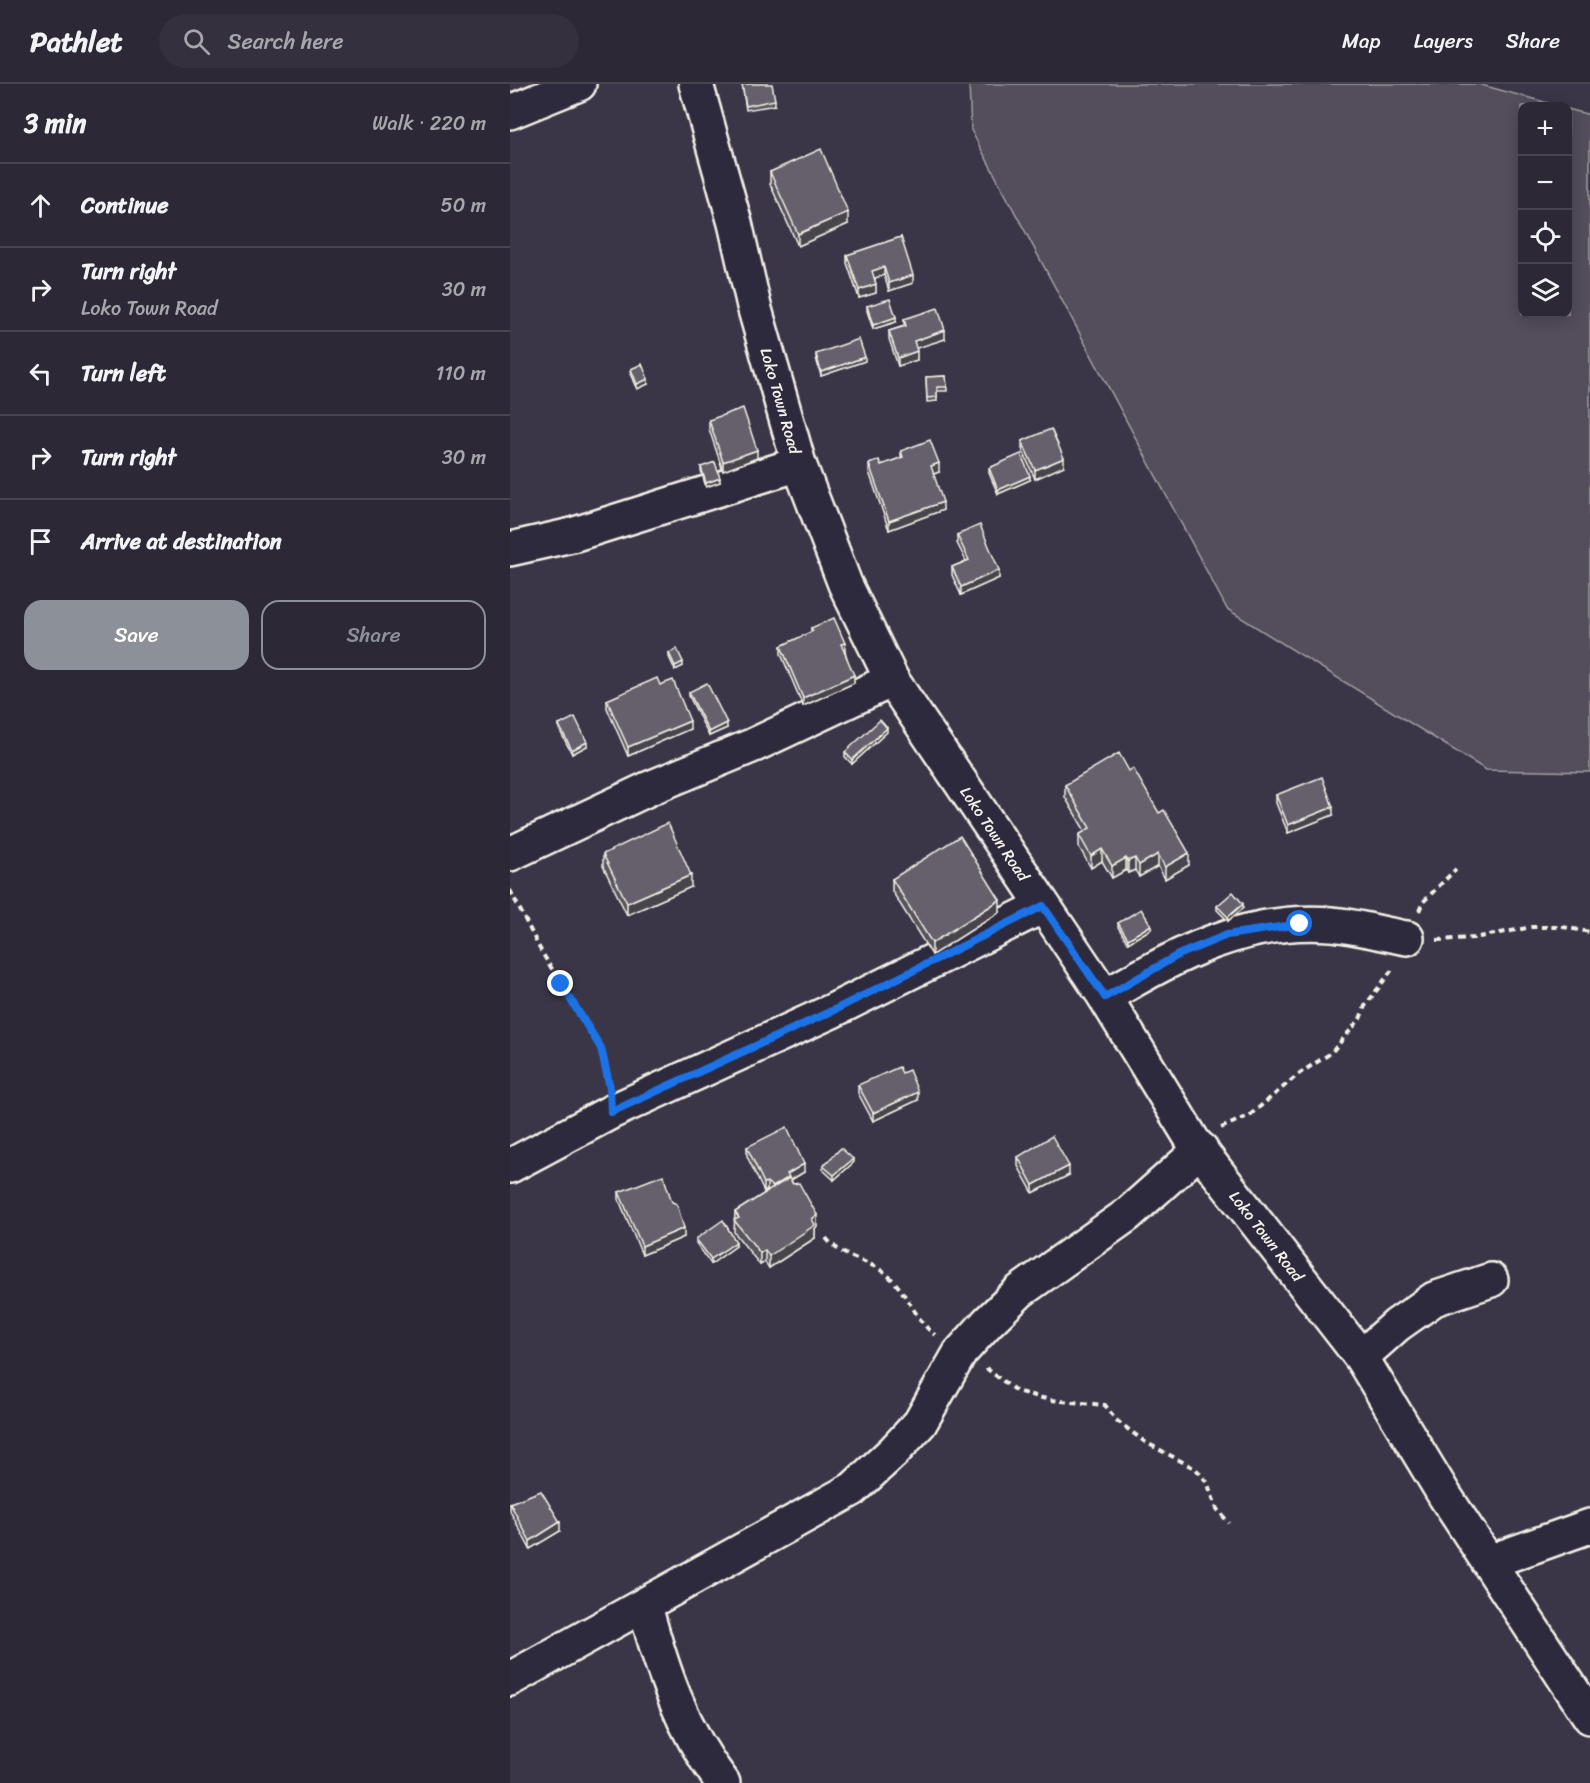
<!DOCTYPE html>
<meta charset="utf-8">
<style>
body{margin:0;font-family:Sriracha,sans-serif;background:#34303d;color:#f1f3f6}
.controls{position:absolute;right:18px;top:18px;display:grid;overflow:hidden;border-radius:12px;box-shadow:0 3px 15px #0003}
.controls button{width:54px;height:54px;display:grid;place-items:center;padding:0;border:0;border-bottom:2px solid #484450;background:#2c2835;color:#f1f3f6;font:30px sans-serif}
.stop{position:absolute;width:18px;height:18px;margin:-14px;border:4px solid #1a73e8;border-radius:50%;background:#fff}
.stop.end{background:#1a73e8;border-color:#fff;box-shadow:0 2px 6px #0008}
.list{margin:0;padding:0;list-style:none}
h2{display:flex;justify-content:space-between;align-items:center;height:78px;margin:0;padding:0 24px;font-size:26px}
h2 small{font-size:20px;font-weight:400;color:#a6a6ad}
.list li{display:grid;grid-template-columns:39px 1fr auto;gap:18px;align-items:center;box-sizing:border-box;height:84px;padding:0 24px;border-top:2px solid #484450}
.list b{display:block;font-size:22px;white-space:nowrap}
.list p{margin:0;font-size:20px;white-space:nowrap;color:#a6a6ad}
.list em{font-size:20px;font-style:normal;color:#a6a6ad}
.actions{display:flex;gap:12px;padding:18px 24px}
.actions a{flex:1;padding:14px 0;border:2px solid #8c9099;border-radius:18px;text-align:center;font-size:21px;color:#8c9099}
.actions .main{background:#8c9099;color:#fff}
.icon{flex:none;width:33px;height:33px;fill:none;stroke:currentColor;stroke-width:2;stroke-linecap:round;stroke-linejoin:round}
.map{position:relative;flex:none;width:1080px;height:1699px;overflow:hidden}
header{display:flex;align-items:center;gap:36px;box-sizing:border-box;height:84px;padding:0 30px;background:#2c2835;border-bottom:2px solid #484450}
header strong{font-size:28px}
nav{display:flex;gap:33px;margin-inline-start:auto;font-size:21px}
.search{width:420px;height:54px;background:#34303d;display:flex;align-items:center;gap:15px;box-sizing:border-box;padding:0 21px;border-radius:33px;color:#a6a6ad;font-size:22px}
main{display:flex}
aside{flex:1;background:#2c2835}
.map>svg:first-child{display:block}
.green{fill:#534e5c;stroke:#a4a0a2;stroke-width:1.5}
.lines{fill:none;stroke-linecap:round;stroke-linejoin:round}
.minor-casing{stroke:#f4f1e8;stroke-width:38}
.path{stroke:#f4f1e8;stroke-width:4;stroke-dasharray:6 4.5;stroke-linecap:butt}
.minor{stroke:#2f2a3d;stroke-width:33}
.wall{fill:#57535d;stroke:#f4f1e8;stroke-width:1.5}
.shaded-wall{fill:#47444c;stroke:#f4f1e8;stroke-width:1.5}
.building{fill:#65616c;stroke:#f4f1e8;stroke-width:1.5}
.route{stroke:#1a73e8;stroke-width:8}
.labels{text-anchor:middle;stroke-width:6;stroke-linejoin:round;paint-order:stroke}
.street-label{font-size:16px;fill:#f4f1e8;stroke:#2f2a3d}
</style>
<header>
<strong>Pathlet</strong>
<div class="search"><svg class="icon" aria-label="search" viewBox="0 0 24 24"><circle cx="10" cy="10" r="6"/><path d="M15 15l6 6"/></svg>Search here</div>
<nav><a>Map</a><a>Layers</a><a>Share</a></nav>
</header>
<main>
<aside>
<h2>3 min<small>Walk · 220 m</small></h2>
<ul class="list">
<li><svg class="icon" aria-label="ahead" viewBox="0 0 24 24"><path d="M12 20V5M6 11l6-6 6 6"/></svg><div><b>Continue</b></div><em>50 m</em></li>
<li><svg class="icon" aria-label="right" viewBox="0 0 24 24"><path d="M7 20v-9h11M14 6l5 5-5 5"/></svg><div><b>Turn right</b><p>Loko Town Road</p></div><em>30 m</em></li>
<li><svg class="icon" aria-label="left" viewBox="0 0 24 24"><path d="M17 20v-9H6M10 6l-5 5 5 5"/></svg><div><b>Turn left</b></div><em>110 m</em></li>
<li><svg class="icon" aria-label="right" viewBox="0 0 24 24"><path d="M7 20v-9h11M14 6l5 5-5 5"/></svg><div><b>Turn right</b></div><em>30 m</em></li>
<li><svg class="icon" aria-label="arrive" viewBox="0 0 24 24"><path d="M6 21V4h12l-3 4 3 4H6"/></svg><div><b>Arrive at destination</b></div></li>
</ul>
<div class="actions"><a class="main">Save</a><a>Share</a></div>
</aside>
<div class="map">
<svg width="1080" height="1699" viewBox="0 0 1080 1699">
<rect width="100%" height="100%" fill="#3b3647"/>
<filter id="ink" filterUnits="userSpaceOnUse"><feTurbulence type="fractalNoise" baseFrequency=".0167" numOctaves="2"/><feDisplacementMap in="SourceGraphic" scale="12" xChannelSelector="R" yChannelSelector="G"/><feConvolveMatrix kernelMatrix="1 2 1 2 8 2 1 2 1" color-interpolation-filters="sRGB"/></filter>
<g filter="url(#ink)">
<polygon class="green" points="459,0 968,0 1049,22 1012,22 1012,230 1058,230 1058,25 1080,31 1080,688 976,686 717,525 461,46"/>
<g class="lines">
<g class="minor-casing">
<g id="minor">
<path id="s1" d="M 186,0 L 225,139 L 244,222 L 289,380 L 335,500 L 382,596 L 595,913 L 683,1057 L 851,1273 L 935,1412 L 1080,1633"/>
<polyline points="0,28 69,0"/>
<polyline points="0,465 62,451 289,380"/>
<polyline points="0,770 140,704 244,661 382,596"/>
<path d="M 595,913 C 664,871 736,833 821,840 C 846,842 872,850 897,854"/>
<polyline points="0,1082 101,1028 322,927 533,822"/>
<polyline points="851,1273 887,1241 924,1215 981,1196"/>
<polyline points="979,1478 1080,1442"/>
<path d="M 135,1522 C 152,1586 172,1646 213,1699"/>
<polyline points="0,1595 343,1405 384,1367 410,1339 450,1269 478,1238 510,1207 617,1131 691,1065"/>
</g>
</g>
<g class="path">
<polyline points="0,806 31,867 91,965 98,996"/>
<polyline points="909,827 913,818 946,785"/>
<polyline points="927,856 964,854 1022,843 1053,843 1080,848"/>
<polyline points="711,1044 740,1031 790,989 821,969 850,935 855,922 884,883"/>
<path d="M 316,1154 C 334,1176 355,1174 375,1189 C 396,1205 404,1235 425,1251"/>
<polyline points="476,1284 506,1307 540,1316 595,1321 606,1336 635,1358 686,1385 697,1398 707,1425 719,1439"/>
</g>
<use href="#minor" class="minor"/>
</g>
<g class="wall">
<polygon points="232,0 265,16 265,21 236,26"/>
<polygon points="260,88 338,140 288,162 260,100"/>
<polygon points="391,153 403,199 379,207 374,191 365,194 366,209 349,214 337,179 337,171"/>
<polygon points="357,222 386,238 363,245 357,227"/>
<polygon points="394,235 435,255 406,264 407,276 388,282 379,255 379,247 394,242"/>
<polygon points="306,270 355,277 311,292 306,274"/>
<polygon points="121,285 138,300 127,305 121,289"/>
<polygon points="436,292 437,307 427,307 427,317 417,318 416,293"/>
<polygon points="199,336 247,374 213,387 199,345"/>
<polygon points="512,357 554,382 525,395 512,365"/>
<polygon points="391,367 429,388 423,390 433,426 379,446 359,388 359,380 371,381 391,374"/>
<polygon points="191,383 210,398 196,403 191,387"/>
<polygon points="479,384 520,396 488,410 479,389"/>
<polygon points="447,451 489,494 451,511 442,491 442,483 456,477 447,459"/>
<polygon points="301,544 335,567 344,599 293,622 271,570 271,562 301,548"/>
<polygon points="159,569 173,582 165,586 159,573"/>
<polygon points="150,601 180,645 118,672 97,624 97,616"/>
<polygon points="179,608 217,644 199,652 179,612"/>
<polygon points="49,641 77,662 62,670 49,645"/>
<polygon points="377,648 342,680 335,673 335,668"/>
<polygon points="619,687 679,781 655,795 648,782 629,793 625,786 618,789 616,786 602,794 592,777 581,784 569,763 569,751 575,747 555,713 555,701"/>
<polygon points="766,711 823,731 778,749 766,719"/>
<polygon points="93,770 181,803 117,831 93,782"/>
<polygon points="382,795 490,828 422,871 382,807"/>
<polygon points="707,822 733,824 718,837 707,826"/>
<polygon points="608,839 641,845 618,859 608,843"/>
<polygon points="348,1001 408,1016 363,1037 348,1009"/>
<polygon points="237,1063 294,1088 281,1096 307,1143 305,1144 305,1154 259,1184 255,1178 250,1181 224,1148 225,1128 258,1107 257,1106 254,1108 237,1072"/>
<polygon points="508,1073 559,1091 523,1109 508,1082"/>
<polygon points="343,1079 324,1096 313,1086 313,1082"/>
<polygon points="109,1108 162,1118 174,1153 132,1171 109,1116"/>
<polygon points="186,1155 226,1162 201,1180 186,1159"/>
<polygon points="0,1419 50,1447 20,1465 0,1427"/>
</g>
<g class="shaded-wall">
<polygon points="338,128 338,140 288,162 288,150"/>
<polygon points="374,183 374,191 362,195 362,187"/>
<polygon points="403,191 403,199 379,207 379,199"/>
<polygon points="366,200 366,209 349,214 349,206"/>
<polygon points="386,233 386,238 363,245 363,241"/>
<polygon points="435,246 435,255 404,265 404,257"/>
<polygon points="407,267 407,276 388,282 388,274"/>
<polygon points="355,273 355,277 311,292 311,288"/>
<polygon points="138,295 138,300 127,305 127,300"/>
<polygon points="247,366 247,374 213,387 213,378"/>
<polygon points="554,374 554,382 525,395 525,386"/>
<polygon points="429,379 429,388 421,391 421,382"/>
<polygon points="520,392 520,396 488,410 488,406"/>
<polygon points="210,394 210,398 196,403 196,399"/>
<polygon points="433,418 433,426 379,446 379,437"/>
<polygon points="489,486 489,494 451,511 451,503"/>
<polygon points="335,559 335,567 331,569 331,560"/>
<polygon points="173,578 173,582 165,586 165,582"/>
<polygon points="344,591 344,599 293,622 293,614"/>
<polygon points="180,637 180,645 118,672 118,663"/>
<polygon points="217,639 217,644 199,652 199,648"/>
<polygon points="377,644 377,648 342,680 342,676"/>
<polygon points="77,658 77,662 62,670 62,666"/>
<polygon points="823,723 823,731 778,749 778,741"/>
<polygon points="592,765 592,777 581,784 581,772"/>
<polygon points="679,769 679,781 655,795 655,783"/>
<polygon points="648,770 648,782 629,793 629,781"/>
<polygon points="616,774 616,786 602,794 602,782"/>
<polygon points="625,774 625,786 618,789 618,777"/>
<polygon points="181,791 181,803 117,831 117,819"/>
<polygon points="490,816 490,828 422,871 422,859"/>
<polygon points="733,820 733,824 718,837 718,833"/>
<polygon points="641,841 641,845 618,859 618,855"/>
<polygon points="408,1008 408,1016 363,1037 363,1029"/>
<polygon points="343,1075 343,1079 324,1096 324,1091"/>
<polygon points="294,1080 294,1088 279,1097 277,1090"/>
<polygon points="559,1082 559,1091 523,1109 523,1101"/>
<polygon points="257,1098 257,1106 254,1108 254,1099"/>
<polygon points="307,1131 307,1143 305,1144 305,1154 259,1184 259,1172"/>
<polygon points="174,1144 174,1153 132,1171 132,1162"/>
<polygon points="226,1158 226,1162 201,1180 201,1175"/>
<polygon points="255,1166 255,1178 250,1181 250,1169"/>
<polygon points="50,1438 50,1447 20,1465 20,1457"/>
</g>
<g class="building">
<polygon points="232,0 262,0 265,16 236,22"/>
<polygon points="311,65 338,128 288,150 260,88"/>
<polygon points="391,153 403,191 379,199 374,183 362,187 366,200 349,206 337,171"/>
<polygon points="380,215 386,233 363,241 357,222"/>
<polygon points="428,224 435,246 404,257 407,267 388,274 379,247 396,242 394,235"/>
<polygon points="349,255 355,273 311,288 306,270"/>
<polygon points="132,280 138,295 127,300 121,285"/>
<polygon points="436,292 437,303 427,303 427,313 417,314 416,293"/>
<polygon points="233,324 247,366 213,378 199,336"/>
<polygon points="541,345 554,374 525,386 512,357"/>
<polygon points="420,356 429,379 421,382 433,418 379,437 359,380 369,376 371,381 393,373 391,367"/>
<polygon points="511,370 520,392 488,406 479,384"/>
<polygon points="205,378 210,394 196,399 191,383"/>
<polygon points="470,441 489,486 451,503 442,483 459,476 447,451"/>
<polygon points="324,534 335,559 331,560 344,591 293,614 271,562 303,547 301,544"/>
<polygon points="167,565 173,578 165,582 159,569"/>
<polygon points="147,594 150,601 163,596 180,637 118,663 97,616"/>
<polygon points="197,599 217,639 199,648 179,608"/>
<polygon points="65,633 77,658 62,666 49,641"/>
<polygon points="370,636 377,644 342,676 335,668"/>
<polygon points="609,669 619,687 623,684 649,729 654,726 679,769 655,783 648,770 629,781 625,774 618,777 616,774 602,782 592,765 581,772 569,751 580,744 555,701"/>
<polygon points="812,693 823,723 778,741 766,711"/>
<polygon points="158,739 181,791 117,819 93,770"/>
<polygon points="450,752 490,816 422,859 382,795"/>
<polygon points="723,808 733,820 718,833 707,822"/>
<polygon points="631,825 641,841 618,855 608,839"/>
<polygon points="389,983 392,989 399,986 408,1008 363,1029 348,1001"/>
<polygon points="277,1043 294,1080 277,1090 279,1093 263,1103 257,1098 254,1099 237,1063"/>
<polygon points="542,1052 559,1082 523,1101 508,1073"/>
<polygon points="331,1064 343,1075 324,1091 313,1082"/>
<polygon points="153,1091 162,1118 167,1120 174,1144 132,1162 109,1108"/>
<polygon points="279,1094 283,1100 289,1099 307,1131 302,1135 305,1141 259,1172 255,1166 250,1169 224,1136 229,1134 225,1128"/>
<polygon points="213,1136 226,1158 201,1175 186,1155"/>
<polygon points="31,1407 50,1438 20,1457 0,1419"/>
</g>
</g>
<g class="lines" filter="url(#ink)">
<polyline class="route" points="51,900 91,964 100,1004 101,1028 322,927 533,822 595,913 668,871 717,851 790,840"/>
</g>
<g class="labels">
<g class="street-label">
<text dy="6" stroke="none"><textPath href="#s1" startOffset="328">Loko Town Road</textPath></text>
<text dy="6" stroke="none"><textPath href="#s1" startOffset="814">Loko Town Road</textPath></text>
<text dy="6" stroke="none"><textPath href="#s1" startOffset="1300">Loko Town Road</textPath></text>
</g>
</g>
</svg>
<div class="controls">
<button>+</button>
<button>−</button>
<button><svg class="icon" aria-label="locate" viewBox="0 0 24 24"><circle cx="12" cy="12" r="6"/><path d="M12 2v4M12 18v4M2 12h4M18 12h4"/></svg></button>
<button><svg class="icon" aria-label="layers" viewBox="0 0 24 24"><path d="M12 4l9 5-9 5-9-5zM3 14l9 5 9-5"/></svg></button>
</div>
<div class="stop" style="left:790px;top:840px"></div>
<div class="stop end" style="left:51px;top:900px"></div>
</div>
</main>
